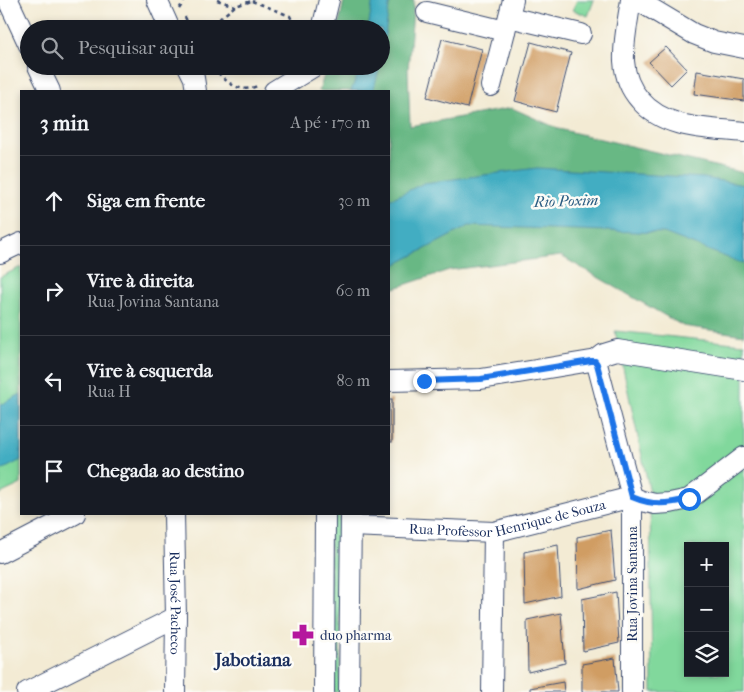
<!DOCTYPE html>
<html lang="pt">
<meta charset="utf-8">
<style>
body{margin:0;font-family:"IM FELL French Canon",serif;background:#20242c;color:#f1f3f6}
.controls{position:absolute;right:15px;bottom:15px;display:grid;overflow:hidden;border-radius:0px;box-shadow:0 2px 8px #0003}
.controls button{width:45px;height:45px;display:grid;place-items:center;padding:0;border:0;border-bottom:1px solid #363941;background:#171b24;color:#f1f3f6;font:25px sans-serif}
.stop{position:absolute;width:15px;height:15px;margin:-11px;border:4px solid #1a73e8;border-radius:50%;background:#fff}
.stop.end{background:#1a73e8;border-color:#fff;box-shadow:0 1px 5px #0008}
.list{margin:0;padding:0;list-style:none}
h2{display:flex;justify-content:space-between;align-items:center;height:65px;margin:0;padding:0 20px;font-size:21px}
h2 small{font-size:16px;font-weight:400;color:#9ea1a6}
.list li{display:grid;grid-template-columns:32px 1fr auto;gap:15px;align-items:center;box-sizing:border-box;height:90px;padding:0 20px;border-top:1px solid #363941}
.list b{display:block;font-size:19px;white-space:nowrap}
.list p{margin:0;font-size:16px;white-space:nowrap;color:#9ea1a6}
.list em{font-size:16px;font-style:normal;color:#9ea1a6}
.icon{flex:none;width:28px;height:28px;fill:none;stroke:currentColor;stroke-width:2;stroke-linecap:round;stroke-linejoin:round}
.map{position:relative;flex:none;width:744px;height:692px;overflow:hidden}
.search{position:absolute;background:#171b24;box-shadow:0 2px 8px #0003;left:20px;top:20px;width:370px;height:55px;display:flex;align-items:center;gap:12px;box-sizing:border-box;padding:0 18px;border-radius:28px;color:#9ea1a6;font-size:19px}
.panel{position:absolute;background:#171b24;box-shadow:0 2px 8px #0003;left:20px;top:90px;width:370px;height:425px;border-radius:0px}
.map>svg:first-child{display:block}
.green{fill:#81d89c;stroke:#4e847d;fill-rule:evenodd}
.forest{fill:#68b884;stroke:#427471}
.water{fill:#43adc2;stroke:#2f6e90}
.building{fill:#d09d64}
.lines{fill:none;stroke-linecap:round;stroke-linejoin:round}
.minor-casing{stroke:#3b4b70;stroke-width:22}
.path{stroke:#3b4b70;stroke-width:2.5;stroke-dasharray:4 4;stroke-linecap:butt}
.minor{stroke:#fff;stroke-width:20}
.route{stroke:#1a73e8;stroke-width:6}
.labels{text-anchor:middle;stroke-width:5;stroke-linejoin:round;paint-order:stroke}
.street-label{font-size:14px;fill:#1b2f5e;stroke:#fdfcf7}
.poi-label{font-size:14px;fill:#1b2f5e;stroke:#fdfcf7;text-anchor:start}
.water-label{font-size:15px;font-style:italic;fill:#295b81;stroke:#fdfcf7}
.district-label{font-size:19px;font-weight:bold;fill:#1b2f5e;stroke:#fdfcf7}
</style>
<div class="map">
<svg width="744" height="692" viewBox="0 0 744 692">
<rect width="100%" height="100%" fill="#fdfcf7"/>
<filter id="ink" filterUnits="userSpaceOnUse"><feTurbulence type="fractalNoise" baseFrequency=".02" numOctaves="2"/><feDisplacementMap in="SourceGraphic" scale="10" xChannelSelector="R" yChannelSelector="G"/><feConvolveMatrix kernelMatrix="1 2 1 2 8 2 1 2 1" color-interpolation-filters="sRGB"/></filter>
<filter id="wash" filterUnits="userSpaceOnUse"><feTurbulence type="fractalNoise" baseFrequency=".0096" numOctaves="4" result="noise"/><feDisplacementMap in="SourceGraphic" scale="20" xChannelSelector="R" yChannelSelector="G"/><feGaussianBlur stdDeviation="1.12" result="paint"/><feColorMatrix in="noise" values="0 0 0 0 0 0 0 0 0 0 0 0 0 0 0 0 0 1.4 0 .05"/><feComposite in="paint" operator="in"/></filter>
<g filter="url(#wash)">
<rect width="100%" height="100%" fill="#f3ebd4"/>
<g class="green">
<polygon points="577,0 594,0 588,16 573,10"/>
<polygon points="21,267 21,484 0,494 0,277"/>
<path d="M 615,331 L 744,344 L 744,692 L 652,692 L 650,493 ZM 688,546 L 725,546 L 725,673 L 688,673 Z"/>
<rect x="330" y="514" width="10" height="178"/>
</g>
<polygon class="forest" points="344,0 414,0 408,69 410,126 512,108 559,129 744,173 744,335 683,326 561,256 449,270 389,290 389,91 319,91 327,66 381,66 381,29 338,29"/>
<g class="water">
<polygon points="373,0 390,0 381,62 381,29 368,29"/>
<polygon points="361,66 380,66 373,91 351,91"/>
<polygon points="537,168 704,178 744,185 744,264 664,233 469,226 389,268 389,200 424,183"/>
<polygon points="21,394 21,460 0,471 0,405"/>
</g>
<g id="blocks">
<g class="building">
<polygon points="442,39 482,49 467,108 427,97"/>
<polygon points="531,42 571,53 556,112 515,101"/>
<polygon points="666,47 687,69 671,85 649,62"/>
<polygon points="697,71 744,79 744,101 694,94"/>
<rect x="389" y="399" width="3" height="43"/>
<polygon points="611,530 615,580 578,589 577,537"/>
<polygon points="558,545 561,596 525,604 524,552"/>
<polygon points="616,592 619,643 583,651 582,599"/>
<polygon points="561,613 565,663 528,672 527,620"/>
<polygon points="615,658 618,692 582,692 582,664"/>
<polygon points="563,682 564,692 530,692 530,688"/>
</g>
</g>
</g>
<g filter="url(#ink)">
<use href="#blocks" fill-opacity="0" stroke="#3b4b70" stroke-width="1"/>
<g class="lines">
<g class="minor-casing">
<g id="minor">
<polyline points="8,0 29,45"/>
<polyline points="157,0 170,29"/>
<path d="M 631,0 C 628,20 623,41 624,61 C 625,76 630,89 640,100 C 665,130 709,128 744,132"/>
<polyline points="637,0 694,34 714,42 744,48"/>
<polyline points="427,12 505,31"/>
<polyline points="509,17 581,34"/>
<polyline points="322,29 329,0"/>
<polyline points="38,66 50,91"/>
<polyline points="188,66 194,78 196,91"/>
<polyline points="491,86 513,0"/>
<polyline points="274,91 313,67"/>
<polyline points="0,253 21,243"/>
<polyline points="595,361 597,364 632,497 632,692"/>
<polyline points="595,361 604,354 617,350 744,370"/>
<polyline points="389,381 481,379 591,361 595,361"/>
<path id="s1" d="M 174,514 L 176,617 L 175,692"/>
<path id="s2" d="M 351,526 L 494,532 L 632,497 L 642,501 L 655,504 L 670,503 L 689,499 L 744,457"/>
<polyline points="0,553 75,514"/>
<polyline points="27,692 176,617"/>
<polyline points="324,692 325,514"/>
<polyline points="349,692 351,514"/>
<polyline points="492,692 494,532"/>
</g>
</g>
<g class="path">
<polyline points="217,0 235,6"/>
<polyline points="252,1 290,16 296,29"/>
<polyline points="179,9 185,0"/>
<polyline points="185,17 191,29"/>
<polyline points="207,29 235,6 252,1"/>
<path d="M 247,29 C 253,26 257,27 264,29"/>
<path d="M 213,66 C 223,80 239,95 257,86"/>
</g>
<use href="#minor" class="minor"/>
</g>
</g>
<g class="lines" filter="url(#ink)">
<path class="route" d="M 424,381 L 481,379 L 591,361 L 595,361 L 597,364 L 632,497 C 653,506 667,504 689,499"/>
</g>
<defs>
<g id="pharmacy-bare" transform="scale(1.725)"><path d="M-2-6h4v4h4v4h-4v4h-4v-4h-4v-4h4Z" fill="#b5179e" stroke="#fdfcf7" stroke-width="2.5" paint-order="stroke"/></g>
</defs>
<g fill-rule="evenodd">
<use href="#pharmacy-bare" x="303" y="635"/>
</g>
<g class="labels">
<g class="street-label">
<text dy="5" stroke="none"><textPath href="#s2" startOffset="158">Rua Professor Henrique de Souza</textPath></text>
<text transform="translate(632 584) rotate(-90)" y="5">Rua Jovina Santana</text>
<text dy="5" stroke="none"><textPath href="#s1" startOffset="89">Rua José Pacheco</textPath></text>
</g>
<g class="poi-label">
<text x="320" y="640">duo pharma</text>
</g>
<g class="water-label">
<text transform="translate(566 201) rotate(-2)" y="5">Rio Poxim</text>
</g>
<g class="district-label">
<text x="253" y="666">Jabotiana</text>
</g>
</g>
</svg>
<div class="controls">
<button>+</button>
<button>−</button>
<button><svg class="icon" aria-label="layers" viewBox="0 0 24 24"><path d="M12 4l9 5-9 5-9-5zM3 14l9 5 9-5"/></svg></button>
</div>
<div class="stop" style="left:689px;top:499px"></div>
<div class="stop end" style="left:424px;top:381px"></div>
<div class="search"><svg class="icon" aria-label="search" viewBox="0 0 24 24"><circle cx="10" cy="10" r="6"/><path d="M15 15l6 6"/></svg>Pesquisar aqui</div>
<section class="panel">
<h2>3 min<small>A pé · 170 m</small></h2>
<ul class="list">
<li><svg class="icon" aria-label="ahead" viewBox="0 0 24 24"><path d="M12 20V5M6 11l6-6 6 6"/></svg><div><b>Siga em frente</b></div><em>30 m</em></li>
<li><svg class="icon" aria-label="right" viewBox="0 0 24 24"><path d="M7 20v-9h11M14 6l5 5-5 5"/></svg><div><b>Vire à direita</b><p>Rua Jovina Santana</p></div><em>60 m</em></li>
<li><svg class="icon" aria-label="left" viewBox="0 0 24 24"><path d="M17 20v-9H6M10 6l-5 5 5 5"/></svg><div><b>Vire à esquerda</b><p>Rua H</p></div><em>80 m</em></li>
<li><svg class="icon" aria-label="arrive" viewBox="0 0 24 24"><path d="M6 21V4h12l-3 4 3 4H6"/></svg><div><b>Chegada ao destino</b></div></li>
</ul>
</section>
</div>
